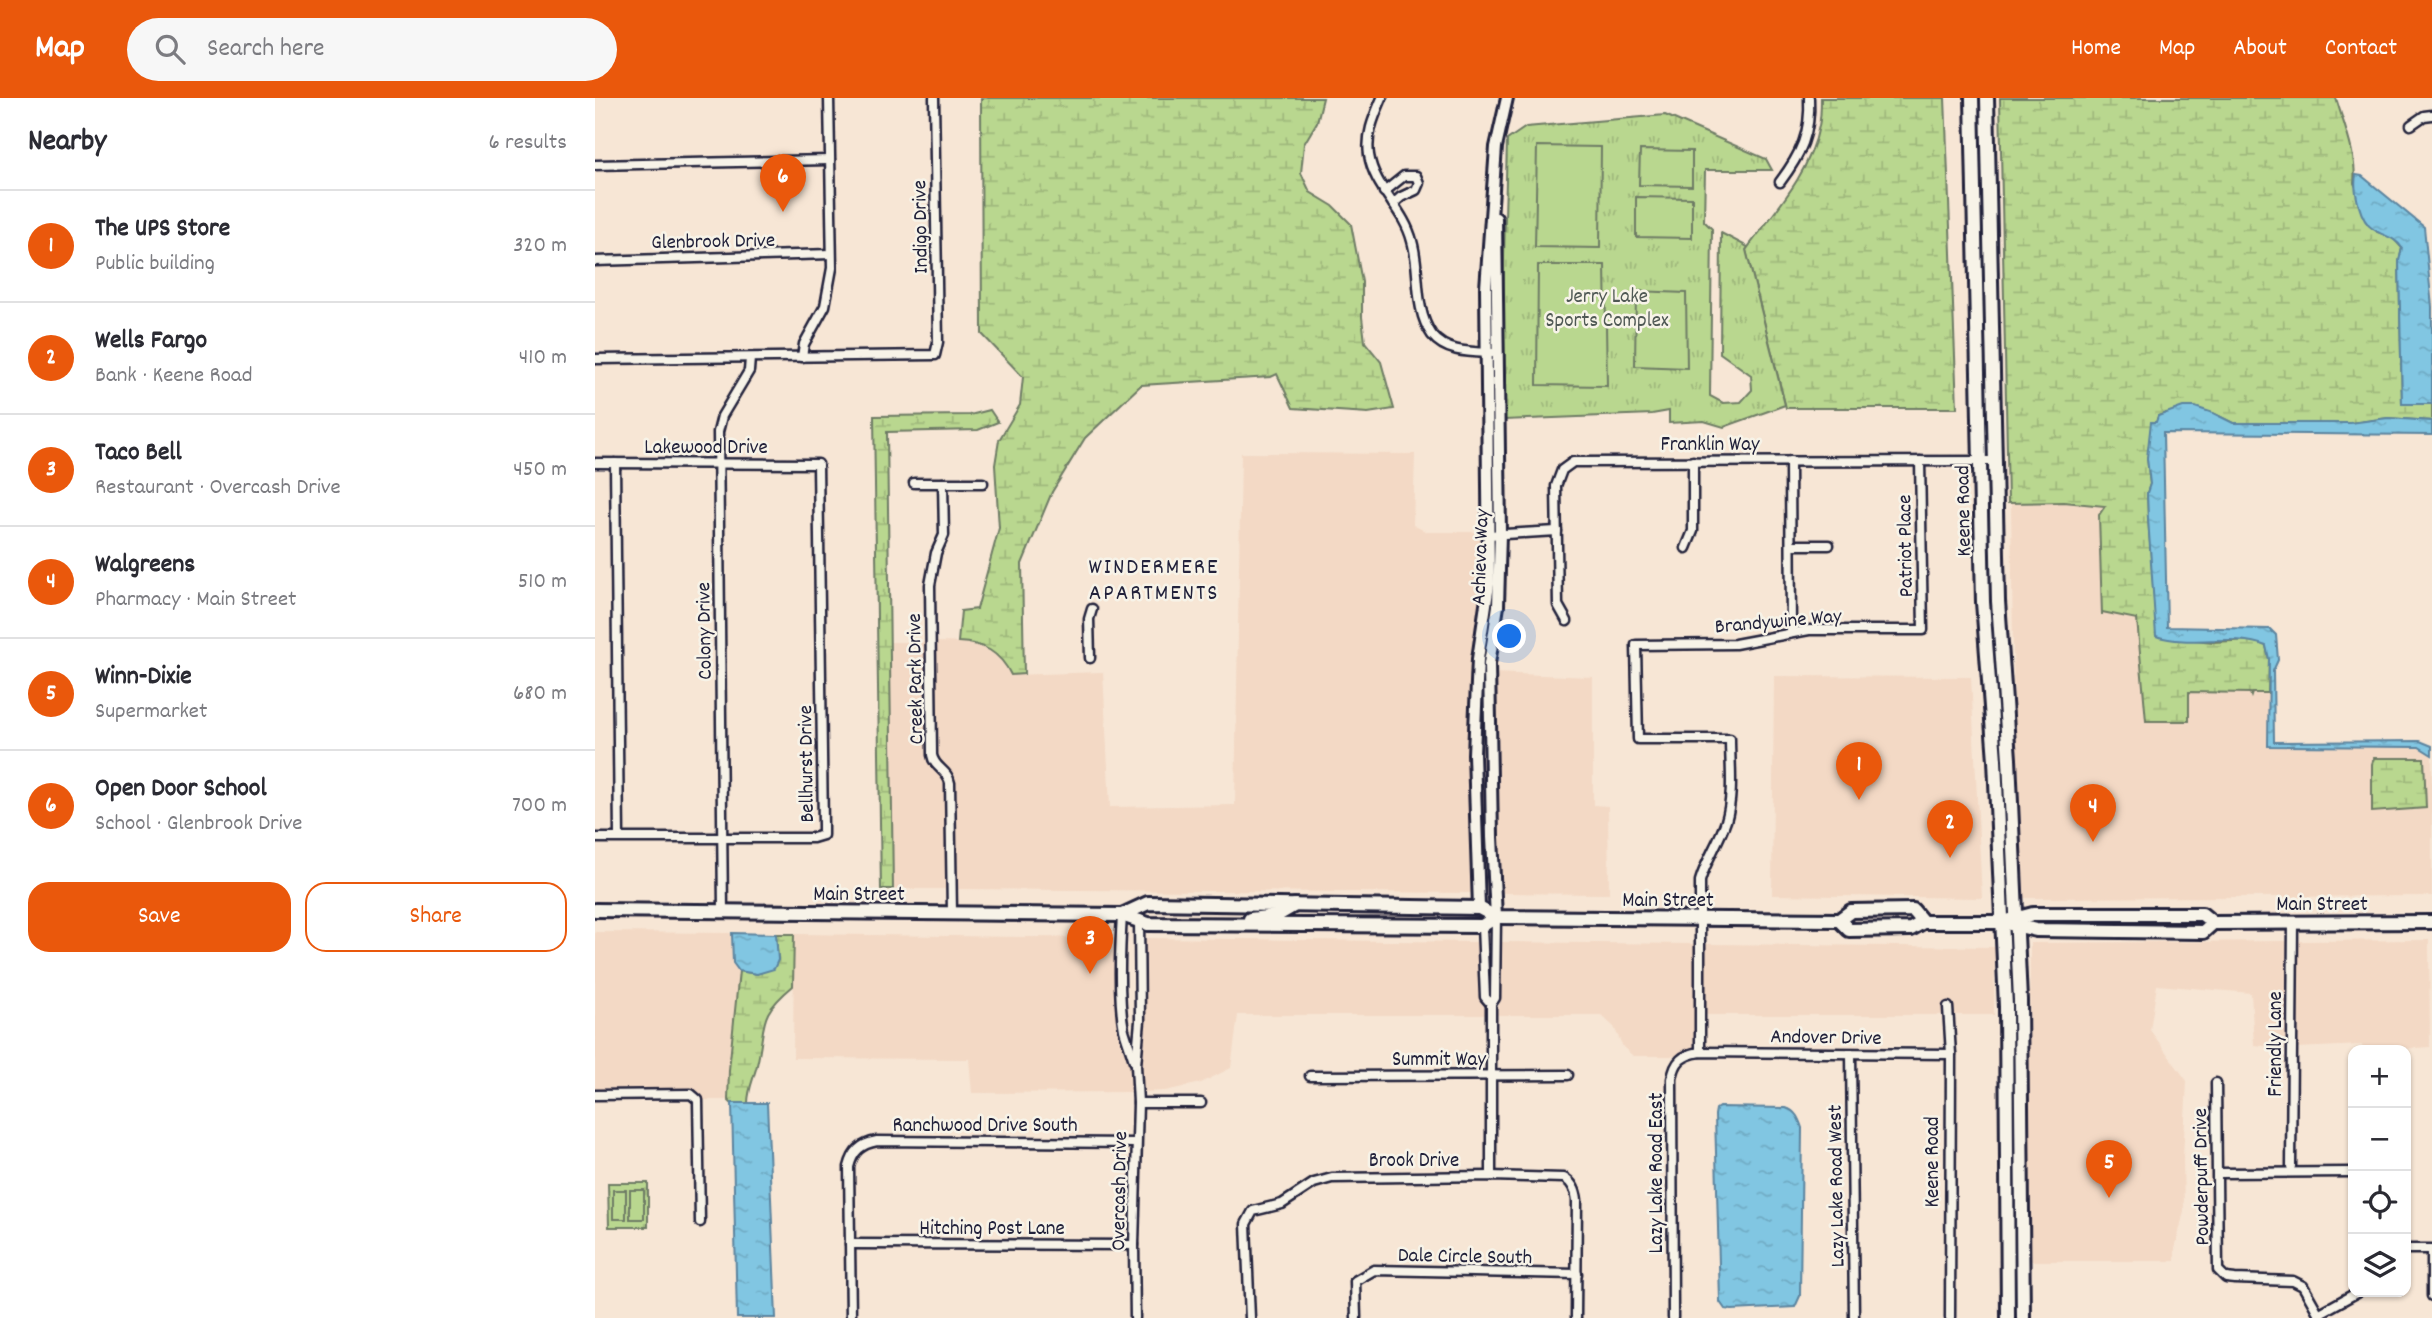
<!DOCTYPE html>
<meta charset="utf-8">
<style>
body{margin:0;font-family:Dekko,sans-serif;background:#f7f7f7;color:#2b2b33}
.controls{position:absolute;right:21px;bottom:21px;display:grid;overflow:hidden;border-radius:14px;box-shadow:0 2px 5px #0004}
.controls button{width:63px;height:63px;display:grid;place-items:center;padding:0;border:0;border-bottom:2px solid #e1e1e2;background:#fff;color:#2b2b33;font:35px sans-serif}
.you{position:absolute;left:915px;top:539px;width:24px;height:24px;margin:-18px;border:5px solid #fff;border-radius:50%;background:#1a73e8;box-shadow:0 0 0 10px #1a73e833}
.badge{display:grid;place-items:center;width:46px;height:46px;border-radius:50%;background:#ea580c;color:#fff;font-size:23px;font-weight:700}
.pin{position:absolute;translate:-50% -58px;filter:drop-shadow(0 2px 4px #0008)}
.pin::after{content:'';position:absolute;top:37px;width:24px;height:21px;background:inherit;clip-path:polygon(0 0,100% 0,50% 100%)}
.list{margin:0;padding:0;list-style:none}
h2{display:flex;justify-content:space-between;align-items:center;height:91px;margin:0;padding:0 28px;font-size:30px}
h2 small{font-size:23px;font-weight:400;color:#7c7c81}
.list li{display:grid;grid-template-columns:46px 1fr auto;gap:21px;align-items:center;box-sizing:border-box;height:112px;padding:0 28px;border-top:2px solid #e1e1e2}
.list b{display:block;font-size:26px;white-space:nowrap}
.list p{margin:0;font-size:23px;white-space:nowrap;color:#7c7c81}
.list em{font-size:23px;font-style:normal;color:#7c7c81}
.actions{display:flex;gap:14px;padding:21px 28px}
.actions a{flex:1;padding:16px 0;border:2px solid #ea580c;border-radius:21px;text-align:center;font-size:24px;color:#ea580c}
.actions .main{background:#ea580c;color:#fff}
.icon{flex:none;width:38px;height:38px;fill:none;stroke:currentColor;stroke-width:2;stroke-linecap:round;stroke-linejoin:round}
.map{position:relative;flex:none;width:1837px;height:1220px;overflow:hidden}
header{display:flex;align-items:center;gap:42px;box-sizing:border-box;height:98px;padding:0 35px;background:#ea580c;color:#fff}
header strong{font-size:33px}
nav{display:flex;gap:38px;margin-inline-start:auto;font-size:24px}
.search{width:490px;height:63px;background:#f7f7f7;display:flex;align-items:center;gap:18px;box-sizing:border-box;padding:0 24px;border-radius:38px;color:#7c7c81;font-size:26px}
main{display:flex}
aside{flex:1;background:#fff}
.map>svg:first-child{display:block}
.built{fill:#f3d9c5;fill-rule:evenodd}
.wetland{fill:url(#wetland-marsh);stroke:#6e7c65;stroke-width:2}
.park{fill:url(#park-tufts);stroke:#6e7c65;stroke-width:2}
.pitch{fill:#b9d78f;stroke:#6e7c65;stroke-width:2}
.water{fill:url(#water-ripples);stroke:#5b849f;stroke-width:2}
.lines{fill:none;stroke-linecap:round;stroke-linejoin:round}
.minor-casing{stroke:#22223b;stroke-width:13}
.tertiary-casing{stroke:#22223b;stroke-width:16}
.secondary-casing{stroke:#22223b;stroke-width:18}
.minor{stroke:#f7f3e8;stroke-width:8}
.tertiary{stroke:#f7f3e8;stroke-width:10}
.secondary{stroke:#f7f3e8;stroke-width:12}
.labels{text-anchor:middle;stroke-width:5;stroke-linejoin:round;paint-order:stroke}
.street-label{font-size:21px;fill:#22223b;stroke:#f7f3e8}
.park-label{font-size:21px;fill:#4f5854;stroke:#f7f3e8}
.neighbourhood-label{font-size:23px;letter-spacing:2px;fill:#22223b;stroke:#f7f3e8}
</style>
<header>
<strong>Map</strong>
<div class="search"><svg class="icon" aria-label="search" viewBox="0 0 24 24"><circle cx="10" cy="10" r="6"/><path d="M15 15l6 6"/></svg>Search here</div>
<nav><a>Home</a><a>Map</a><a>About</a><a>Contact</a></nav>
</header>
<main>
<aside>
<h2>Nearby<small>6 results</small></h2>
<ul class="list">
<li><span class="badge">1</span><div><b>The UPS Store</b><p>Public building</p></div><em>320 m</em></li>
<li><span class="badge">2</span><div><b>Wells Fargo</b><p>Bank · Keene Road</p></div><em>410 m</em></li>
<li><span class="badge">3</span><div><b>Taco Bell</b><p>Restaurant · Overcash Drive</p></div><em>450 m</em></li>
<li><span class="badge">4</span><div><b>Walgreens</b><p>Pharmacy · Main Street</p></div><em>510 m</em></li>
<li><span class="badge">5</span><div><b>Winn-Dixie</b><p>Supermarket</p></div><em>680 m</em></li>
<li><span class="badge">6</span><div><b>Open Door School</b><p>School · Glenbrook Drive</p></div><em>700 m</em></li>
</ul>
<div class="actions"><a class="main">Save</a><a>Share</a></div>
</aside>
<div class="map">
<svg width="1837" height="1220" viewBox="0 0 1837 1220">
<defs>
<pattern id="wetland-marsh" width="20" height="14" patternUnits="userSpaceOnUse" patternTransform="scale(1.75)"><rect width="20" height="14" fill="#b9d78f"/><path d="M1 5h8M5 5V1M11 12h8M15 12V8" fill="none" stroke="#9fb87c"/></pattern>
<pattern id="park-tufts" width="24" height="20" patternUnits="userSpaceOnUse" patternTransform="scale(1.75)"><rect width="24" height="20" fill="#b9d78f"/><path d="M3 7l-1-3M5 7V3M7 7l1-3M15 17l-1-3M17 17v-4M19 17l1-3" fill="none" stroke="#9fb87c"/></pattern>
<pattern id="water-ripples" width="26" height="14" patternUnits="userSpaceOnUse" patternTransform="scale(1.75)"><rect width="26" height="14" fill="#81c6e2"/><path d="M2 4q2-2 4 0t4 0M15 11q2-2 4 0t4 0" fill="none" stroke="#6faac3"/></pattern>
</defs>
<rect width="100%" height="100%" fill="#f7e6d5"/>
<filter id="ink" filterUnits="userSpaceOnUse"><feTurbulence type="fractalNoise" baseFrequency=".0143" numOctaves="2"/><feDisplacementMap in="SourceGraphic" scale="14" xChannelSelector="R" yChannelSelector="G"/><feConvolveMatrix kernelMatrix="1 2 1 2 8 2 1 2 1" color-interpolation-filters="sRGB"/></filter>
<g filter="url(#ink)">
<g class="built">
<polygon points="646,355 820,356 818,427 832,434 888,434 890,486 879,560 875,656 878,795 361,791 360,685 357,675 343,663 342,656 340,544 380,545 408,561 416,577 508,574 515,709 640,707"/>
<path d="M 1469,404 L 1510,408 L 1542,521 L 1594,594 L 1673,595 L 1673,648 L 1824,649 L 1837,657 L 1837,798 L 1425,800 L 1420,691 L 1416,405 ZM 1777,666 L 1831,710 L 1778,714 Z"/>
<polygon points="901,440 892,734 894,795 886,795 884,656 887,561 897,441"/>
<polygon points="295,544 332,544 333,657 336,668 349,680 351,686 353,791 298,791"/>
<polygon points="898,575 998,579 998,707 1013,708 1014,796 903,795"/>
<polygon points="1179,578 1376,579 1387,800 1177,797"/>
<polygon points="0,834 137,835 138,865 144,873 134,972 133,1002 107,1002 105,998 96,991 0,992"/>
<polygon points="199,836 521,840 524,917 526,934 536,968 538,994 377,995 374,961 198,960"/>
<polygon points="550,840 884,844 886,899 893,917 643,917 636,970 606,985 570,993 546,994 545,967 549,923"/>
<polygon points="1834,842 1835,949 1788,952 1768,952 1767,947 1701,950 1702,843"/>
<polygon points="1693,843 1692,950 1659,947 1656,895 1562,887 1555,932 1592,983 1588,1059 1589,1113 1580,1151 1580,1163 1432,1163 1435,845"/>
<polygon points="906,844 1100,846 1100,950 1089,952 1081,958 1038,958 1028,949 1019,929 1006,917 901,917 906,900"/>
<polygon points="1108,846 1400,849 1399,917 1358,917 1356,904 1348,905 1350,917 1109,917"/>
</g>
<g class="wetland">
<path d="M 386,0 L 728,0 L 722,24 L 709,46 L 706,75 L 715,94 L 738,108 L 756,126 L 767,184 L 767,219 L 770,244 L 786,264 L 799,311 L 773,315 L 698,310 L 682,276 L 676,279 L 546,287 L 490,340 L 457,394 L 427,466 L 429,576 L 416,577 C 405,554 388,545 363,544 L 366,513 L 382,511 L 404,430 L 400,367 L 404,342 L 425,307 L 428,279 L 387,236 Z"/>
<path d="M 1226,0 L 1350,0 L 1362,310 L 1191,310 L 1151,152 C 1179,114 1215,76 1224,28 C 1226,19 1226,9 1226,0 Z"/>
<path d="M 1405,0 L 1741,0 C 1748,24 1763,61 1759,85 L 1782,134 L 1797,139 L 1807,150 L 1804,164 L 1807,306 L 1837,306 L 1837,323 L 1793,320 L 1756,325 L 1638,325 L 1618,315 L 1571,315 L 1563,318 L 1552,360 L 1555,386 L 1552,395 L 1553,420 L 1562,538 L 1618,544 L 1657,542 L 1671,548 L 1674,561 L 1673,595 L 1657,595 L 1656,598 L 1655,595 L 1594,594 L 1594,623 L 1551,623 L 1542,521 L 1507,514 L 1507,517 L 1504,417 L 1510,408 L 1469,404 L 1413,405 Z"/>
<polygon points="395,312 403,324 383,332 292,334 298,791 286,791 279,318 375,317"/>
<polygon points="1779,660 1829,660 1831,710 1777,714 1777,666"/>
<path d="M 181,836 L 199,836 L 198,888 C 161,919 172,925 162,967 C 159,980 153,991 153,1005 L 137,1006 L 133,1002 L 134,972 L 144,873 L 162,876 L 183,862 Z"/>
</g>
<g class="park">
<polygon points="1070,17 1171,61 1177,72 1110,72 1109,123 1117,131 1115,298 1128,305 1146,304 1157,292 1156,277 1125,255 1126,135 1153,149 1151,152 1190,307 1129,329 1109,323 1074,325 1074,313 1057,316 909,322 907,238 912,42 931,29"/>
<polygon points="13,1085 53,1085 53,1129 14,1129"/>
</g>
<g class="pitch">
<polygon points="942,48 1006,49 1005,150 940,149"/>
<polygon points="1045,52 1097,53 1097,88 1044,87"/>
<polygon points="1041,99 1097,100 1097,140 1041,139"/>
<polygon points="943,167 1010,167 1012,288 942,287"/>
<polygon points="1041,193 1091,195 1092,270 1040,268"/>
<rect x="18" y="1092" width="13" height="29"/>
<rect x="35" y="1092" width="14" height="29"/>
</g>
<g class="water">
<path d="M 1761,77 L 1767,78 L 1829,129 L 1837,209 L 1837,306 L 1807,306 L 1804,163 L 1807,150 C 1799,138 1789,139 1778,131 C 1765,123 1758,92 1761,77 Z"/>
<path d="M 1588,309 L 1600,309 L 1618,315 L 1638,325 L 1755,325 L 1793,320 L 1837,323 L 1837,337 L 1568,335 L 1572,529 L 1675,531 L 1681,537 L 1683,562 L 1678,573 L 1679,644 L 1825,643 L 1837,648 L 1837,657 L 1824,649 L 1673,648 L 1674,561 L 1671,548 C 1637,534 1597,550 1561,538 L 1553,420 L 1552,395 L 1555,386 L 1552,360 L 1556,324 L 1561,324 L 1563,318 Z"/>
<polygon points="137,835 181,836 183,862 179,871 162,876 144,873 138,865"/>
<polygon points="137,1005 172,1005 181,1220 142,1220"/>
<path d="M 1124,1009 L 1191,1010 C 1201,1013 1204,1021 1207,1030 L 1205,1198 L 1200,1209 L 1137,1212 L 1130,1211 L 1125,1204 L 1120,1017 L 1121,1011 Z"/>
</g>
<g class="lines">
<g class="minor-casing">
<g id="minor">
<path d="M 787,0 C 779,19 771,36 774,57 C 779,90 809,111 817,143 C 826,173 818,210 837,237 C 851,255 876,254 897,255"/>
<polyline points="1816,27 1829,18 1837,17"/>
<polyline points="0,67 235,62"/>
<path d="M 1185,84 C 1206,56 1216,35 1214,0"/>
<polyline points="789,94 809,78 821,78 824,85 821,92 806,99 798,106"/>
<polyline points="0,163 236,156"/>
<polyline points="207,259 209,246 230,208 237,170 234,0"/>
<polyline points="0,261 340,257 343,244 339,0"/>
<polyline points="1195,363 1196,534"/>
<polyline points="0,365 223,366 228,728 228,737 218,740 0,740"/>
<polyline points="20,365 24,739"/>
<polyline points="319,385 388,385"/>
<path d="M 348,385 L 349,437 L 341,455 L 335,487 L 337,657 C 339,670 353,672 355,685 L 357,815"/>
<polyline points="893,437 962,433"/>
<polyline points="1196,447 1234,447"/>
<polyline points="1091,450 1098,433 1098,363"/>
<polyline points="972,523 963,507 961,388 967,372 978,364 1399,363"/>
<polyline points="495,560 494,521 497,511"/>
<polyline points="128,813 123,334 127,318 154,273 155,260"/>
<path d="M 527,817 C 525,849 523,901 529,932 C 532,942 536,953 539,963"/>
<polyline points="887,828 890,899 896,906"/>
<polyline points="1353,909 1356,956 1355,1220"/>
<path d="M 1105,954 L 1105,783 C 1111,762 1124,744 1131,723 C 1139,697 1135,668 1135,641 L 1043,641 L 1041,547 L 1140,546 L 1214,532 L 1328,532 L 1325,363"/>
<polyline points="1256,956 1259,1220"/>
<polyline points="715,978 973,977"/>
<polyline points="1621,985 1623,1172 1631,1180 1640,1181 1698,1183 1708,1188 1726,1220"/>
<polyline points="0,997 96,996 103,1002 105,1124"/>
<polyline points="543,1005 606,1005"/>
<polyline points="1696,1068 1698,824"/>
<polyline points="1623,1075 1758,1074"/>
<polyline points="896,1078 896,906 900,900 901,819"/>
<polyline points="255,1146 539,1147"/>
<polyline points="1811,1151 1837,1151 1837,1198"/>
<polyline points="1725,1215 1763,1194"/>
<path d="M 256,1220 L 254,1069 C 258,1053 266,1046 282,1043 L 541,1045"/>
<polyline points="540,1220 539,1147 543,1005 541,967 545,923 544,821"/>
<path d="M 655,1220 L 651,1126 L 658,1113 L 687,1106 L 719,1085 L 737,1080 L 896,1078 L 969,1080 C 978,1085 981,1093 982,1102 L 981,1220"/>
<polyline points="761,1220 760,1183 779,1172 982,1176"/>
<path d="M 1078,1220 L 1077,981 C 1080,963 1087,957 1105,954 L 1356,956"/>
</g>
</g>
<g class="tertiary-casing">
<g id="tertiary">
<polyline points="901,120 905,435 903,508 894,566 897,739 901,819"/>
<polyline points="884,810 879,656 883,561 894,486 891,190 901,49 912,0"/>
</g>
</g>
<g class="secondary-casing">
<g id="secondary">
<polyline points="1377,0 1388,504 1400,662 1411,909 1413,1220"/>
<polyline points="1392,0 1403,503 1414,661 1425,902 1428,1220"/>
<polyline points="0,812 527,817 553,826 887,828 901,819"/>
<polyline points="527,817 553,805 884,810 901,819 1244,822 1256,813 1318,812 1328,824"/>
<polyline points="655,821 681,818 700,807"/>
<polyline points="1244,822 1254,832 1316,831 1328,824 1408,824 1438,816 1607,816 1618,825"/>
<polyline points="1415,826 1441,832 1608,834 1618,825 1837,824"/>
</g>
</g>
<use href="#minor" class="minor"/>
<use href="#tertiary" class="tertiary"/>
<use href="#secondary" class="secondary"/>
</g>
</g>
<g class="labels">
<g class="street-label">
<text transform="translate(324 129) rotate(-91)" y="7">Indigo Drive</text>
<text transform="translate(118 142) rotate(-1)" y="7">Glenbrook Drive</text>
<text x="1115" y="352">Franklin Way</text>
<text x="111" y="355">Lakewood Drive</text>
<text transform="translate(1367 413) rotate(-91)" y="7">Keene Road</text>
<text transform="translate(1309 448) rotate(-91)" y="7">Patriot Place</text>
<text transform="translate(884 459) rotate(-88)" y="7">Achieva Way</text>
<text transform="translate(1183 522) rotate(-5)" y="7">Brandywine Way</text>
<text transform="translate(108 533) rotate(-91)" y="7">Colony Drive</text>
<text transform="translate(319 581) rotate(-91)" y="7">Creek Park Drive</text>
<text transform="translate(210 666) rotate(-91)" y="7">Bellhurst Drive</text>
<text x="264" y="802">Main Street</text>
<text x="1073" y="808">Main Street</text>
<text x="1727" y="812">Main Street</text>
<text transform="translate(1231 938) rotate(1)" y="7">Andover Drive</text>
<text transform="translate(1679 946) rotate(-90)" y="7">Friendly Lane</text>
<text x="844" y="967">Summit Way</text>
<text x="390" y="1033">Ranchwood Drive South</text>
<text x="819" y="1068">Brook Drive</text>
<text transform="translate(1336 1064) rotate(-90)" y="7">Keene Road</text>
<text transform="translate(1060 1075) rotate(-90)" y="7">Lazy Lake Road East</text>
<text transform="translate(1605 1079) rotate(-91)" y="7">Powderpuff Drive</text>
<text transform="translate(1240 1088) rotate(-91)" y="7">Lazy Lake Road West</text>
<text transform="translate(523 1093) rotate(-89)" y="7">Overcash Drive</text>
<text x="397" y="1136">Hitching Post Lane</text>
<text transform="translate(870 1157) rotate(1)" y="7">Dale Circle South</text>
</g>
<g class="park-label">
<text x="1012" y="204">Jerry Lake<tspan x="1012" dy="24">Sports Complex</tspan></text>
</g>
<g class="neighbourhood-label">
<text x="559" y="475">WINDERMERE<tspan x="559" dy="26">APARTMENTS</tspan></text>
</g>
</g>
</svg>
<div class="controls">
<button>+</button>
<button>−</button>
<button><svg class="icon" aria-label="locate" viewBox="0 0 24 24"><circle cx="12" cy="12" r="6"/><path d="M12 2v4M12 18v4M2 12h4M18 12h4"/></svg></button>
<button><svg class="icon" aria-label="layers" viewBox="0 0 24 24"><path d="M12 4l9 5-9 5-9-5zM3 14l9 5 9-5"/></svg></button>
</div>
<div class="you"></div>
<div class="pin badge" style="left:1264px;top:702px">1</div>
<div class="pin badge" style="left:1355px;top:760px">2</div>
<div class="pin badge" style="left:495px;top:876px">3</div>
<div class="pin badge" style="left:1498px;top:744px">4</div>
<div class="pin badge" style="left:1514px;top:1100px">5</div>
<div class="pin badge" style="left:188px;top:114px">6</div>
</div>
</main>
